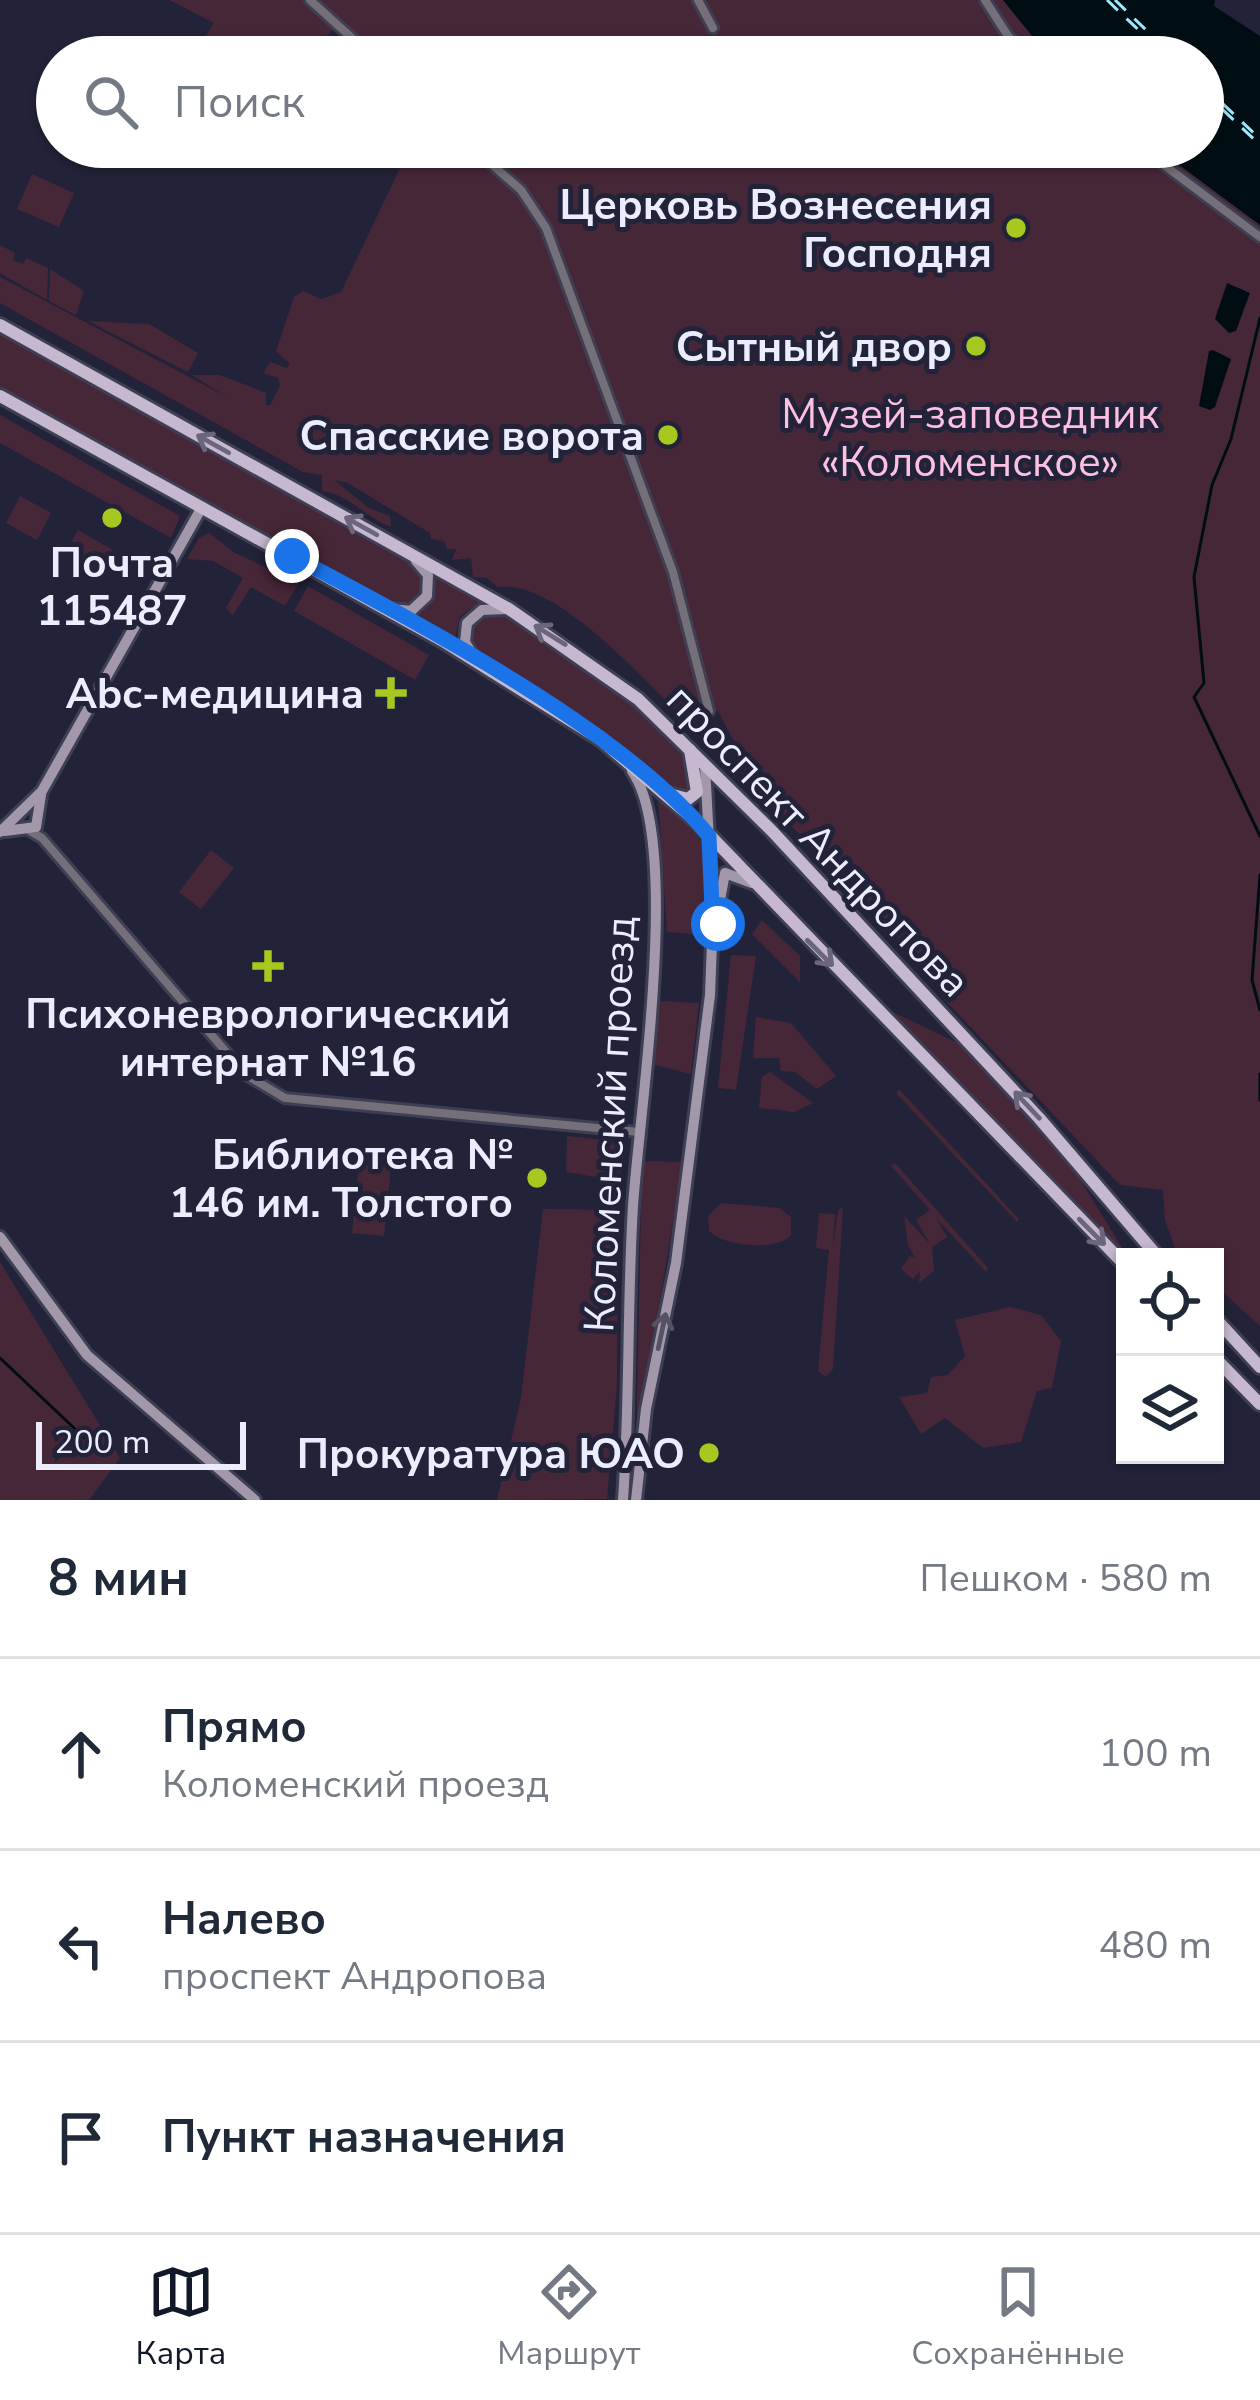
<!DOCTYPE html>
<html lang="ru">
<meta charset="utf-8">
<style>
body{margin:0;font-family:"Nunito Sans",sans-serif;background:#f2f2f3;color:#1f2937}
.controls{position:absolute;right:36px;bottom:36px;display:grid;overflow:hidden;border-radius:0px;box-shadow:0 3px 9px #0004}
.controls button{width:108px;height:108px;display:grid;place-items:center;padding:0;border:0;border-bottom:3px solid #e0e1e3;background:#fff;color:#1f2937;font:60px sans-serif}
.scale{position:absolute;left:36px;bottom:30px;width:210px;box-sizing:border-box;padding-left:12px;border:6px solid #ecedfc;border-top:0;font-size:33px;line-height:42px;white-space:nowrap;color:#ecedfc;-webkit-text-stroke:9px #222338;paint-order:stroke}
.stop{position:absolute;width:36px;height:36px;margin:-27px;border:9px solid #1a73e8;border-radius:50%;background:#fff}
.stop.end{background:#1a73e8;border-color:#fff;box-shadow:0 3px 12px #0008}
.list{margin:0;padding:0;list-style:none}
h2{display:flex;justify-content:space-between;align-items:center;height:156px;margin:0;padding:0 48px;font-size:51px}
h2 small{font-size:39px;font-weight:400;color:#747a83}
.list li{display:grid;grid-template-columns:78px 1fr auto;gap:36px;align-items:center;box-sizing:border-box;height:192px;padding:0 48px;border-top:3px solid #e0e1e3}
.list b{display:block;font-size:45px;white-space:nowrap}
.list p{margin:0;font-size:39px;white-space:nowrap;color:#747a83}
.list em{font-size:39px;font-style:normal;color:#747a83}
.icon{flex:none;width:66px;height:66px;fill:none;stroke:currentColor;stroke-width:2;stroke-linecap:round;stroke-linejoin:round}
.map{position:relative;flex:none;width:1260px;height:1500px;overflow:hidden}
.search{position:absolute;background:#fff;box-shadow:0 3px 9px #0004;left:36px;right:36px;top:36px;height:132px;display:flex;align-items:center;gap:30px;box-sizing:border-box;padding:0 42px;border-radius:66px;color:#747a83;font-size:45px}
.sheet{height:732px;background:#fff}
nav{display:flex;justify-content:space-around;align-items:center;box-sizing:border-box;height:168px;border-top:3px solid #e0e1e3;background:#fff;font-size:33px;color:#747a83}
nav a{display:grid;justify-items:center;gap:6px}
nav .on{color:#111827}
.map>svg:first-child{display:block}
.green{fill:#462738}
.water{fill:#000e13}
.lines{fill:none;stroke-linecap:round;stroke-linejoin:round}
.stream{stroke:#000e13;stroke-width:3}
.ferry{stroke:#9be8fe;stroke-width:3;stroke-dasharray:15 12;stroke-linecap:butt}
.street-casing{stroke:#3e3f53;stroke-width:14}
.secondary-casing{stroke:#3e3f53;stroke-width:16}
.primary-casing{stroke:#3e3f53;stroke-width:18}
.street{stroke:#756f79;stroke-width:8}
.secondary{stroke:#a398a9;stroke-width:10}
.primary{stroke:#c6b8ce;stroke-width:12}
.oneway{stroke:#6c667c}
.oneway2{stroke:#565265}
.route{stroke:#1a73e8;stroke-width:15}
.poi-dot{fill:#a7c81f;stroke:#222338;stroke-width:4.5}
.labels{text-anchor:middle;stroke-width:10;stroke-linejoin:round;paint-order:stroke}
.poi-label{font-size:42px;font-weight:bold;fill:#ecedfc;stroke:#222338;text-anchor:end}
.park-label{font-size:42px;fill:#fec0e1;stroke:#222338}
.street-label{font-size:42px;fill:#ecedfc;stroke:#222338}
</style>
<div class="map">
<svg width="1260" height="1500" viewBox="0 0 1260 1500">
<rect width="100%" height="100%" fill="#222338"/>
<g class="green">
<polygon points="169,0 1003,0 1049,57 367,57 334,28 309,57 293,57 280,47 271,57 220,57 201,43 214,23"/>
<path d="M 410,147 L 1155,147 L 1260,225 L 1260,1326 L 1215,1285 L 1215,1257 L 1184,1257 L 1175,1248 L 1165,1220 L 1163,1190 L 1120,1185 L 943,998 L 947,973 L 941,958 L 919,963 L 746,777 L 740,753 L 718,711 L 680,715 C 637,673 556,580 498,587 L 487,578 L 473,577 L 471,558 L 452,560 L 456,549 L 447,549 L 444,541 L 431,539 L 430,533 L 348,483 L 334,480 L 369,508 L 390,516 L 391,527 C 368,519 347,493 322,491 L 322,475 L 303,472 L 0,303 L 0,277 L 225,396 L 192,375 L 220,375 L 266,393 L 266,405 L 270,405 L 280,385 L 278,378 L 263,373 L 270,362 L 287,368 L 290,364 L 276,351 L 294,297 L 303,291 L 321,299 L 341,292 Z"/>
<polygon points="32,174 74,193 59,227 17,209"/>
<polygon points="0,245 15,253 13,260 23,264 26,258 48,268 47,300 0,273"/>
<polygon points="50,269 84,291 76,315 49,301"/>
<polygon points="88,321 149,324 198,353 188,372"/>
<polygon points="0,333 416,567 425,581 421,597 409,607 394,606 0,387"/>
<polygon points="0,415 180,516 171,538 0,443"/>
<polygon points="20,496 51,513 37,540 6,523"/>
<polygon points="78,530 113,550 99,574 64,555"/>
<polygon points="209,533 235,553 299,583 285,606 251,587 233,615 226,608 243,578 213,561 187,559 199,538"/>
<polygon points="436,577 480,602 460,616 454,643 414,619 433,600"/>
<polygon points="308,586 429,655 415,680 294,611"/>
<path d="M 499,612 C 543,638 714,739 689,795 L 674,790 L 583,718 L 479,656 L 468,640 L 472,622 Z"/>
<polygon points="658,798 701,835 706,923 700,935 667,932"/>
<polygon points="211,850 234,868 201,909 179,892"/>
<polygon points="762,920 800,956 800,982 752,934"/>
<polygon points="731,955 756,956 736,1090 718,1088"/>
<polygon points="659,1001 699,1003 691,1074 651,1064"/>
<polygon points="884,1008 958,1043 1073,1168 1128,1257"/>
<polygon points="756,1017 791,1023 836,1076 817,1089 795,1072 781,1071 779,1058 753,1058"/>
<polygon points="770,1072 813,1103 794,1112 759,1108 762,1077"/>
<polygon points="899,1089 1019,1219 1017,1222 896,1093"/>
<polygon points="567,1136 623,1142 620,1181 566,1172"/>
<polygon points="642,1161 683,1162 636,1444"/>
<polygon points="895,1163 988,1268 986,1272 936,1218 947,1237 932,1247 934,1271 919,1283 920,1271 913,1279 901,1269 910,1256 916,1259 908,1245 904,1216 930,1244 916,1220 930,1210 891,1166"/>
<polygon points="359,1164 391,1167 384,1236 352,1233"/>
<path d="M 721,1203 L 779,1208 L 791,1217 L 791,1235 C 776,1252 724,1246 709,1231 L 708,1216 Z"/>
<polygon points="843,1207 833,1369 826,1377 818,1371 829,1250 816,1248 819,1213 835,1214 833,1246 838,1211"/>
<polygon points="543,1209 618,1210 617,1384 607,1499 497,1500 521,1398"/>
<polygon points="0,1262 120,1458 89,1500 0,1500"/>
<polygon points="1010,1307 1041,1315 1061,1341 1052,1388 1037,1391 1021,1442 983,1448 945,1418 921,1434 899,1397 927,1393 931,1377 948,1375 965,1356 955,1320"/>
</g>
<g class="water">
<polygon points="1003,0 1215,0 1214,6 1260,36 1260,225 1155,147 1203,147 1203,57 1049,57"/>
<polygon points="1227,283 1250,293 1236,331 1229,333 1215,319"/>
<polygon points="1213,350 1231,359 1215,407 1210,410 1199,406 1209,351"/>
</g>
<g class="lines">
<g class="stream">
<polyline points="1260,318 1231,439 1212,485 1194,577 1204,683 1194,697 1260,836"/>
<polyline points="1260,875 1252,980 1260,1010"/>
<polyline points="1260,1074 1260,1100"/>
<polyline points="0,1358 91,1444"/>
</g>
<g class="ferry">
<polyline points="1107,0 1167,57"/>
<polyline points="1115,0 1174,57"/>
<polyline points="1203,85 1260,139"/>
<polyline points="1203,91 1260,145"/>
</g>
<g class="street-casing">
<g id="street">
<polyline points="310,0 373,57"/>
<polyline points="698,0 713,28"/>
<polyline points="985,0 1008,36 1032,57"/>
<polyline points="472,147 521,190 546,228 673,572 709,711"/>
<polyline points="1140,147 1260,237"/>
<polyline points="30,831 42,838 246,1075 285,1098 639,1132"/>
</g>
</g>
<g class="secondary-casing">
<g id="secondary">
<polyline points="391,609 411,611 427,596 428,575 416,561"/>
<polyline points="475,659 465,642 467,623 482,610 506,609"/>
<polyline points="5,831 36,827 41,795"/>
<polyline points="0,832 42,791 202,507"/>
<polyline points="719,905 725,873 752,883"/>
<polyline points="0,1237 87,1355 255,1500"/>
<path d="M 623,1500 C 630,1402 627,1304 633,1206 C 639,1113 682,842 632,771"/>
<polyline points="636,1500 646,1409 676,1263 710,995 713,916 705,766"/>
</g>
</g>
<g class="primary-casing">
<g id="primary">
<polyline points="0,325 509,609 638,699 772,831 1039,1118 1158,1257"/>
<polyline points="0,396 443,641 600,739 698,823 1125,1265"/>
<polyline points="669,794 688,799 697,792 690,750"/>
<polyline points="1215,1318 1260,1367"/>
<polyline points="1215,1358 1260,1404"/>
</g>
</g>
<use href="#street" class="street"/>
<use href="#secondary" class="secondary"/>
<use href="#primary" class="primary"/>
</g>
<defs><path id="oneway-shaft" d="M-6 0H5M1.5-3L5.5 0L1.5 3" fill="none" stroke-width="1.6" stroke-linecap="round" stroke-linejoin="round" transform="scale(3)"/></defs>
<g class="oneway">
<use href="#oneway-shaft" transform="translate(213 444) rotate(-151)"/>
<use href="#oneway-shaft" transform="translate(361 526) rotate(-151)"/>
<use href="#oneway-shaft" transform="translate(550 635) rotate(-148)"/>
<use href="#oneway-shaft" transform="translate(820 953) rotate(45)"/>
<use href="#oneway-shaft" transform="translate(1027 1105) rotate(-133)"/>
<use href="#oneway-shaft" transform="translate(1092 1232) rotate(45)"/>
</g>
<use class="oneway2" href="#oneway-shaft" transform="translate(662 1331) rotate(-78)"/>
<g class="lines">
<path class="route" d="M 292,556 C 416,622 622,729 709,836 L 713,930 L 718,924"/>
</g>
<g class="poi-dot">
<circle cx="1016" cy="228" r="12"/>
<circle cx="976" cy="346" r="12"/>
<circle cx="668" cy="435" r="12"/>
<circle cx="112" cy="518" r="12"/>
<path d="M385 675h12v12h12v12h-12v12h-12v-12h-12v-12h12z"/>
<path d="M262 948h12v12h12v12h-12v12h-12v-12h-12v-12h12z"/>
<circle cx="537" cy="1178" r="12"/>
<circle cx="709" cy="1453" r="12"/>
</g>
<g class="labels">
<g class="poi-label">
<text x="992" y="219">Церковь Вознесения<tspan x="992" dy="48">Господня</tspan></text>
<text x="952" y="361">Сытный двор</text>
<text x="644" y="450">Спасские ворота</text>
<text x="112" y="577" text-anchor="middle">Почта<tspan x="112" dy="48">115487</tspan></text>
<text x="364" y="708">Abc-медицина</text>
<text x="268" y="1028" text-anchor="middle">Психоневрологический<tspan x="268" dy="48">интернат №16</tspan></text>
<text x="513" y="1169">Библиотека №<tspan x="513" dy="48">146 им. Толстого</tspan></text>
<text x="685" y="1468">Прокуратура ЮАО</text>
</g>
<g class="park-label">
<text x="970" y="428">Музей-заповедник<tspan x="970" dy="48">«Коломенское»</tspan></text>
</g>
<g class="street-label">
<text transform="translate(819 840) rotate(46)" y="15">проспект Андропова</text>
<text transform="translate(609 1124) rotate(-87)" y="15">Коломенский проезд</text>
</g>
</g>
</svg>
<div class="controls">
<button><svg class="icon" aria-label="locate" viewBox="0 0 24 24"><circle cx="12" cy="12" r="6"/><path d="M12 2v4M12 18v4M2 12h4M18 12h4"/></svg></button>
<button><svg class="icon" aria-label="layers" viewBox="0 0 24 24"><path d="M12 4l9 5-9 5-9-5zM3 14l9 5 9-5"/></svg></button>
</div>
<div class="scale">200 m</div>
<div class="stop" style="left:718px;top:924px"></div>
<div class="stop end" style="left:292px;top:556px"></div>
<div class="search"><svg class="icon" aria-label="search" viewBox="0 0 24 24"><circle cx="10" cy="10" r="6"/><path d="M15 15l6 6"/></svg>Поиск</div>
</div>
<section class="sheet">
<h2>8 мин<small>Пешком · 580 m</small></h2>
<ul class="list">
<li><svg class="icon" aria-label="ahead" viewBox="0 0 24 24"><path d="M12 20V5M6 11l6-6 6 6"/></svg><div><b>Прямо</b><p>Коломенский проезд</p></div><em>100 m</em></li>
<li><svg class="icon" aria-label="left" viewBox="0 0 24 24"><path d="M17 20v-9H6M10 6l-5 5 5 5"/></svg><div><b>Налево</b><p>проспект Андропова</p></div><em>480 m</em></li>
<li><svg class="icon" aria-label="arrive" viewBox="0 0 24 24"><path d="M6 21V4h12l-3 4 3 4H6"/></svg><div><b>Пункт назначения</b></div></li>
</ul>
</section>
<nav>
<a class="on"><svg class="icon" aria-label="map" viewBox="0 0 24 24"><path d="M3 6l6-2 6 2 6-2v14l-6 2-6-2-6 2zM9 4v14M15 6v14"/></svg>Карта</a>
<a><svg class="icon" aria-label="directions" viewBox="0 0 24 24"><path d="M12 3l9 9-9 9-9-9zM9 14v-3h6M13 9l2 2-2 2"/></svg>Маршрут</a>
<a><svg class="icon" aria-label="saved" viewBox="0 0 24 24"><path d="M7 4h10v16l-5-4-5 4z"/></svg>Сохранённые</a>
</nav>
